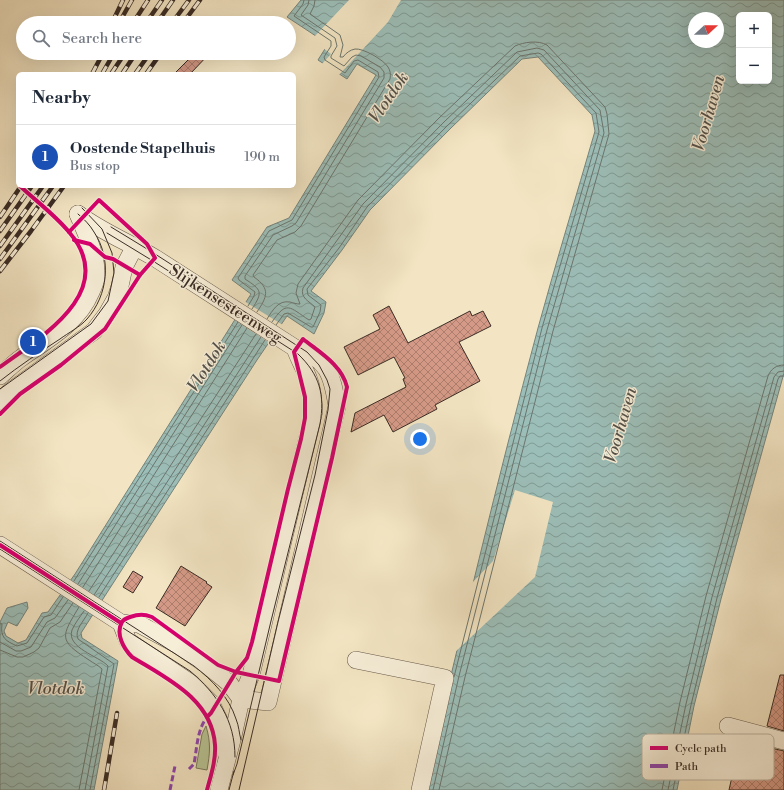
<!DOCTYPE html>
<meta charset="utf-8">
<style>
body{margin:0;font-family:"Libre Bodoni",serif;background:#f2f2f3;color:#1f2937}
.controls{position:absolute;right:12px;top:12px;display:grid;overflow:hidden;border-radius:6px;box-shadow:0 4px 16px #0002}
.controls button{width:36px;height:36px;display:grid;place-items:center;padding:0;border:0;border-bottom:1px solid #e0e1e3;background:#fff;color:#1f2937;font:20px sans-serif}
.compass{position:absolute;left:688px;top:12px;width:36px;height:36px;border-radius:50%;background:#fff;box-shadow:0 4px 16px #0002;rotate:69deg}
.you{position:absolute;left:420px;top:439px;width:14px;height:14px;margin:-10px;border:3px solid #fff;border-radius:50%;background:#1a73e8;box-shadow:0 0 0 6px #1a73e833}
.badge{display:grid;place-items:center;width:26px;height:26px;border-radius:50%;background:#8f2418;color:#fff;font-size:13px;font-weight:700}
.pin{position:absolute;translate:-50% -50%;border:2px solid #fff;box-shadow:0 1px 4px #0006}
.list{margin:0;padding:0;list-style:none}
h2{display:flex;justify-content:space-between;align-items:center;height:52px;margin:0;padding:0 16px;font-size:17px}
h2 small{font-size:13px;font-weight:400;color:#747a83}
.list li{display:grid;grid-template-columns:26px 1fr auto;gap:12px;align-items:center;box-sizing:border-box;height:64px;padding:0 16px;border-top:1px solid #e0e1e3}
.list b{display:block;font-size:15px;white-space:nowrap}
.list p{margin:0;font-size:13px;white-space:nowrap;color:#747a83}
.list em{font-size:13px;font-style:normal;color:#747a83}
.icon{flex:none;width:22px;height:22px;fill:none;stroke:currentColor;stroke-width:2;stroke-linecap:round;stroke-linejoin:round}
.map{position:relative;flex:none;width:784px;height:790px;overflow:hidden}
.search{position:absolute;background:#fff;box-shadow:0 4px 16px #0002;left:16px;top:16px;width:280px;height:44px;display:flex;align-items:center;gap:10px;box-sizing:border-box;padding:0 14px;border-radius:22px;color:#747a83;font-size:15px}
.panel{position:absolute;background:#fff;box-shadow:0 4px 16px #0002;left:16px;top:72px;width:280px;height:116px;border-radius:6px}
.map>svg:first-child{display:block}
.grass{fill:#b9c595;stroke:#7a785d}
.water{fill:url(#water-waves);stroke:#75847d;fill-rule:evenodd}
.pier{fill:#f3e5c3}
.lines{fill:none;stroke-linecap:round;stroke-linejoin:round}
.shore{stroke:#6b756e;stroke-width:1}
.building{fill:url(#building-cross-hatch);stroke:#3a2c25}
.minor-casing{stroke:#685a4c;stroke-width:18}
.minor{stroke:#f7eed8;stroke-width:17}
.tram{stroke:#3a2c25;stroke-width:1}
.rail-casing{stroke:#3a2c25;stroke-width:4.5}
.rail{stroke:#f7eed8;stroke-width:3;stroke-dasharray:9;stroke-linecap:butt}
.quiet{stroke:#8e44ad;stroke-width:3;stroke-dasharray:6 3;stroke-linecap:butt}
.cycleway-casing{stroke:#f7eed8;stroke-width:6}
.cycleway{stroke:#d6006c;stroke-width:4}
.labels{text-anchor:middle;stroke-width:3;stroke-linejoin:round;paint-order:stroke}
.street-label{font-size:16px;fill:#3a2c25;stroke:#f7eed8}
.water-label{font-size:17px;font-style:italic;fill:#52504a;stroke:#f7eed8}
.key{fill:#f7eed8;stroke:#beb4a2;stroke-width:1}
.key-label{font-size:11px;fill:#3a2c25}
</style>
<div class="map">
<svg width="784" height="790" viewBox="0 0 784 790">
<defs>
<pattern id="water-waves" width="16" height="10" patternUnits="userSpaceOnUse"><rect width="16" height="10" fill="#9cbeb8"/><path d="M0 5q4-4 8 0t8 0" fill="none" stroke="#809b95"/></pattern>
<pattern id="building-cross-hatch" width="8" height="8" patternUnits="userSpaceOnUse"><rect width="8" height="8" fill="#d59a87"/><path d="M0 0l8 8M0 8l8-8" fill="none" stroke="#ae7e6e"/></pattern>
</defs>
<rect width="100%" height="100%" fill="#f3e5c3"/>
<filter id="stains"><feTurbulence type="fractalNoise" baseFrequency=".005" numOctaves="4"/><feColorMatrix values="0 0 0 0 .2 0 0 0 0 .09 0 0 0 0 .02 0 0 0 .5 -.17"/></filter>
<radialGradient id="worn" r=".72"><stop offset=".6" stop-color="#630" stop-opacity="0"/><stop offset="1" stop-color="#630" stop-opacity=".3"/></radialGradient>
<path class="grass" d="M 206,726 C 211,743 210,753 207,770 L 196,768 L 202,734 Z"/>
<path class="water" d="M 301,0 L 784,0 L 784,373 L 721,599 L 694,706 L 677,790 L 424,790 C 460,636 497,481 538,328 C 556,262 576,197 595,131 L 592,115 L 538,57 L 522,59 L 450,129 L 370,210 L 342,250 L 311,291 L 326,302 L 324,313 L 314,334 L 287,316 L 257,360 L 81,633 L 82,638 L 118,661 L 94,790 L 0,790 L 0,622 L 7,608 L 27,602 L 28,608 L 17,626 L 8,622 L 4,631 L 6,636 L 18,643 L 26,640 L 42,613 L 48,612 L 75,574 L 251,294 L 232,280 L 267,227 L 289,218 L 376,75 L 357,64 L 347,79 L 318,60 L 328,44 L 287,17 ZM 739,15 L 769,15 L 769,81 L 739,81 ZM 694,18 L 718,18 L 718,42 L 694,42 Z"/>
<g class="pier">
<polygon points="349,0 401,0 388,22 338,76 321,65 331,54 323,48 325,45 314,37"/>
<polygon points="244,301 283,325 270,343 233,319"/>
<polygon points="515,490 553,502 535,577 454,653 471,584 493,561"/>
</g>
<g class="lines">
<g class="shore">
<polyline points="248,306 254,296 255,292 239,280 238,278 269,231 292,220 379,77 378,72 358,60 354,61 345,73 325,60 324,57 331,46 331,41 294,16 303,4 304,0"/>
<path d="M 252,309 C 263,292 262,290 245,279 L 245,276 L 273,235 L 292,226 L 296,223 L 384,78 L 384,72 L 380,67 L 361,56 L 356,55 L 352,57 L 344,66 L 331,58 L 331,56 L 337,46 L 335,38 L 301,15 L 308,5 L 309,0"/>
<path d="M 257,312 C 267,297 271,289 254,277 L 253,275 L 277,240 L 295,232 L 301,226 L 390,79 C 391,74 390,70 388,67 C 384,60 363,48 355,49 C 350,50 346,53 343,57 L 340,57 L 343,45 L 340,35 L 310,14 L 314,6 L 315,0"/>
<path d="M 267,319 C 273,310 278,300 290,302 C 294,303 296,304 300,304 L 296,293 L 298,284 L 358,200 L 439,118 L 515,46 C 524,42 538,40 547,45 L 605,107 L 607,114 L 609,134 L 553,331 L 465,677 L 439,790"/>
<path d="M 272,322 C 287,300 289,307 309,320 L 311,319 L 315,307 C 309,301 300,298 303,288 L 363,204 L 444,122 L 517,52 L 537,48 L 544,50 L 600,110 L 604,133 L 547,330 L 459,676 L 433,790"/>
<polyline points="276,325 284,314 288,313 311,327 313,327 320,312 321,305 308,295 307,289 339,248 367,207 447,126 520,56 538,53 541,54 596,113 599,132 542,328 454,677"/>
<polyline points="74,581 238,322"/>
<polyline points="78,584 242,325"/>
<polyline points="83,587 247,328"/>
<polyline points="89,591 256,334"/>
<polyline points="94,595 261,337"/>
<polyline points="99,597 265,340"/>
<path d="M 84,611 C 80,617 75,623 72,630 C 66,648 99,656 108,666 L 85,790"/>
<path d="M 88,613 C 84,621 74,630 78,639 L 114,664 L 90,790"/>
<path d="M 0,623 L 2,624 C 0,638 6,641 17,646 L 27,643 L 44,617 L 51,615 L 63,597"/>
<polyline points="0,642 16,651 21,651 31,647 47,622 55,618 68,600"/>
<polyline points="0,650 17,657 23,657 34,652 39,648 50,628 60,622 73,603"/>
<path d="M 79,790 L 102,669 C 98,665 93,663 89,660 C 58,640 61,637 79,607"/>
<path d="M 662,790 L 680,702 L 706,596 L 768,376 C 771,369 776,365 784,365"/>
<polyline points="668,790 686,704 712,597 774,377 778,372 784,371"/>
<polyline points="673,790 691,705 717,598 778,379 780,376 784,376"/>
</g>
</g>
<g class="building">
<polygon points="195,53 210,53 190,74 174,74"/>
<polygon points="389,306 408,343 470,311 472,316 483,311 491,326 459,342 480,381 435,405 437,409 393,432 384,415 351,432 355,413 406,387 403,379 405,378 394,357 358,375 344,347 380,329 373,315"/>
<polygon points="181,566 207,582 206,583 212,587 185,626 156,608"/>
<polygon points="133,571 143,577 133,593 123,587"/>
<polygon points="780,675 784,675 784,731 767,726"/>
<polygon points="740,741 784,751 784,790 729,790"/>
</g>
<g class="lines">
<g class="minor-casing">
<g id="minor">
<path d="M 78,214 C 102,232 130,243 155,258 L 295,348 C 328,359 332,374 337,406 L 268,702 L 241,699"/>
<path d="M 0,376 C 7,370 14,363 21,358 C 48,339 78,323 91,292 C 94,285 97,279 96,272 C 96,252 85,232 78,214"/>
<polyline points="0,401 12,390 94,331 107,314 116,298 120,286 124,267 135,246"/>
<polyline points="0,545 121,623 139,624 178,645 208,666 229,683 241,699"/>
<polyline points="121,623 128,641 192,684 211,703 220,722 224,737 226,753"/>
<polyline points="356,660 445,678 420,790"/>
<polyline points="728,726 784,741"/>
<path d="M 219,790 L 233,736 L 241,699 L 251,675 L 314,411 C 313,401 313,390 309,380 C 305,369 299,360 295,348"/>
</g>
</g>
<use href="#minor" class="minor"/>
<g class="tram">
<polyline points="111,227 152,252 307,352 319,365 327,380 330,389 328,410 315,475 278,622 239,790"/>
<path d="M 107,233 L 153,261 L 298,354 C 320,375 325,395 320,424 L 271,621 L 237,764 L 233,775"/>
<path d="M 0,381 C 19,366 40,352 60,339 C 68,333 80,327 87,319 C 108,295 112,259 94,232 C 90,225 84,219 78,214"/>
<polyline points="0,389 91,324 108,301 114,273 112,253 102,229 82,208"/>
<path d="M 0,541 L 194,666 C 212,680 229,697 236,719 C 239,726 239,733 241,740"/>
<path d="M 0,549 L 190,671 C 217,694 235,720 235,757"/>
<polyline points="229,790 234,771"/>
</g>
<g class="rail-casing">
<g id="rail">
<polyline points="112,23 123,0"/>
<polyline points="119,23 132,0"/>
<polyline points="133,23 148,0"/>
<polyline points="146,23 162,0"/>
<polyline points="157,23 173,0"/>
<polyline points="172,23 189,0"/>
<polyline points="183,23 200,0"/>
<polyline points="92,74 103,53"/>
<polyline points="102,74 114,53"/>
<polyline points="111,74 125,53"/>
<polyline points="122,74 136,53"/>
<polyline points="135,74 150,53"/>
<polyline points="146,74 161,53"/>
<polyline points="0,217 21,186"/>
<polyline points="0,231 32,186"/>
<polyline points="0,246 43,186"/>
<polyline points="0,259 53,186"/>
<polyline points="0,271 31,231 64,186"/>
<polyline points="104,790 117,713"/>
</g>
</g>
<use href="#rail" class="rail"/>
<g class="quiet">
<path d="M 189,769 L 194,764 C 197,748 197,730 207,717"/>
<polyline points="170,790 175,766"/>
</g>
<g class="cycleway-casing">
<g id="cycleway">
<polyline points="69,232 99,200 147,244 155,258 140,275"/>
<path d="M 0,367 C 41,337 120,291 69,232 C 55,215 36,201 20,186"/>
<polyline points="0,414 20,394 61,365 105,329 140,275 113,259 105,257 90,244 74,240"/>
<polyline points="0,545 121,623"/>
<path d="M 207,717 L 211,713 L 236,672 L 247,658 L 252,642 L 288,489 L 301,439 L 305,418 L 305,397 L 294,352 L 303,339 C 319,352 342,365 347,387 L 332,458 L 279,681 L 236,672 L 218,665 L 152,617 C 144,614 139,614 130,617 C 127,618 124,619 122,622 C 115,634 124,649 132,657 C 166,678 212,699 215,745 C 216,760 211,775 207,790"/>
</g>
</g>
<use href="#cycleway" class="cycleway"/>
</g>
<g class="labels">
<g class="street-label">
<text transform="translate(226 303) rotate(33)" y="6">Slijkensesteenweg</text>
</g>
<g class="water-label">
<text transform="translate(388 97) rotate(-56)" y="6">Vlotdok</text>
<text transform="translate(708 113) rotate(-74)" y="6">Voorhaven</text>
<text transform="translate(206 366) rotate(-58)" y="6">Vlotdok</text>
<text transform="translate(620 425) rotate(-74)" y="6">Voorhaven</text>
<text x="56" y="694">Vlotdok</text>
</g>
</g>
<rect x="642" y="734" width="132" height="46" rx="6" class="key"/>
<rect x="650" y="746" width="18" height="4" fill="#d6006c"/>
<rect x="650" y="764" width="18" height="4" fill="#8e44ad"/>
<g class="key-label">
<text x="675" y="752">Cycle path</text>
<text x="675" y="770">Path</text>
</g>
<rect width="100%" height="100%" filter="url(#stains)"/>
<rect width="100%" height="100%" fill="url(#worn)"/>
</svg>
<div class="controls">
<button>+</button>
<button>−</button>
</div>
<svg class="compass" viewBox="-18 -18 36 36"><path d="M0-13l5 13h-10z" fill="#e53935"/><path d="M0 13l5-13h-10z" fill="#747a83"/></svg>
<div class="you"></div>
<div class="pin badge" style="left:33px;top:342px;background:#1a4fb4">1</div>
<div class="search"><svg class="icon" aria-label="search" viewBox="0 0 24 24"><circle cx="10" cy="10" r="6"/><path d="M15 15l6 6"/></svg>Search here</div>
<section class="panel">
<h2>Nearby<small></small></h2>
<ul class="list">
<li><span class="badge" style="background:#1a4fb4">1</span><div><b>Oostende Stapelhuis</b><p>Bus stop</p></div><em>190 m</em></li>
</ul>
</section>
</div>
